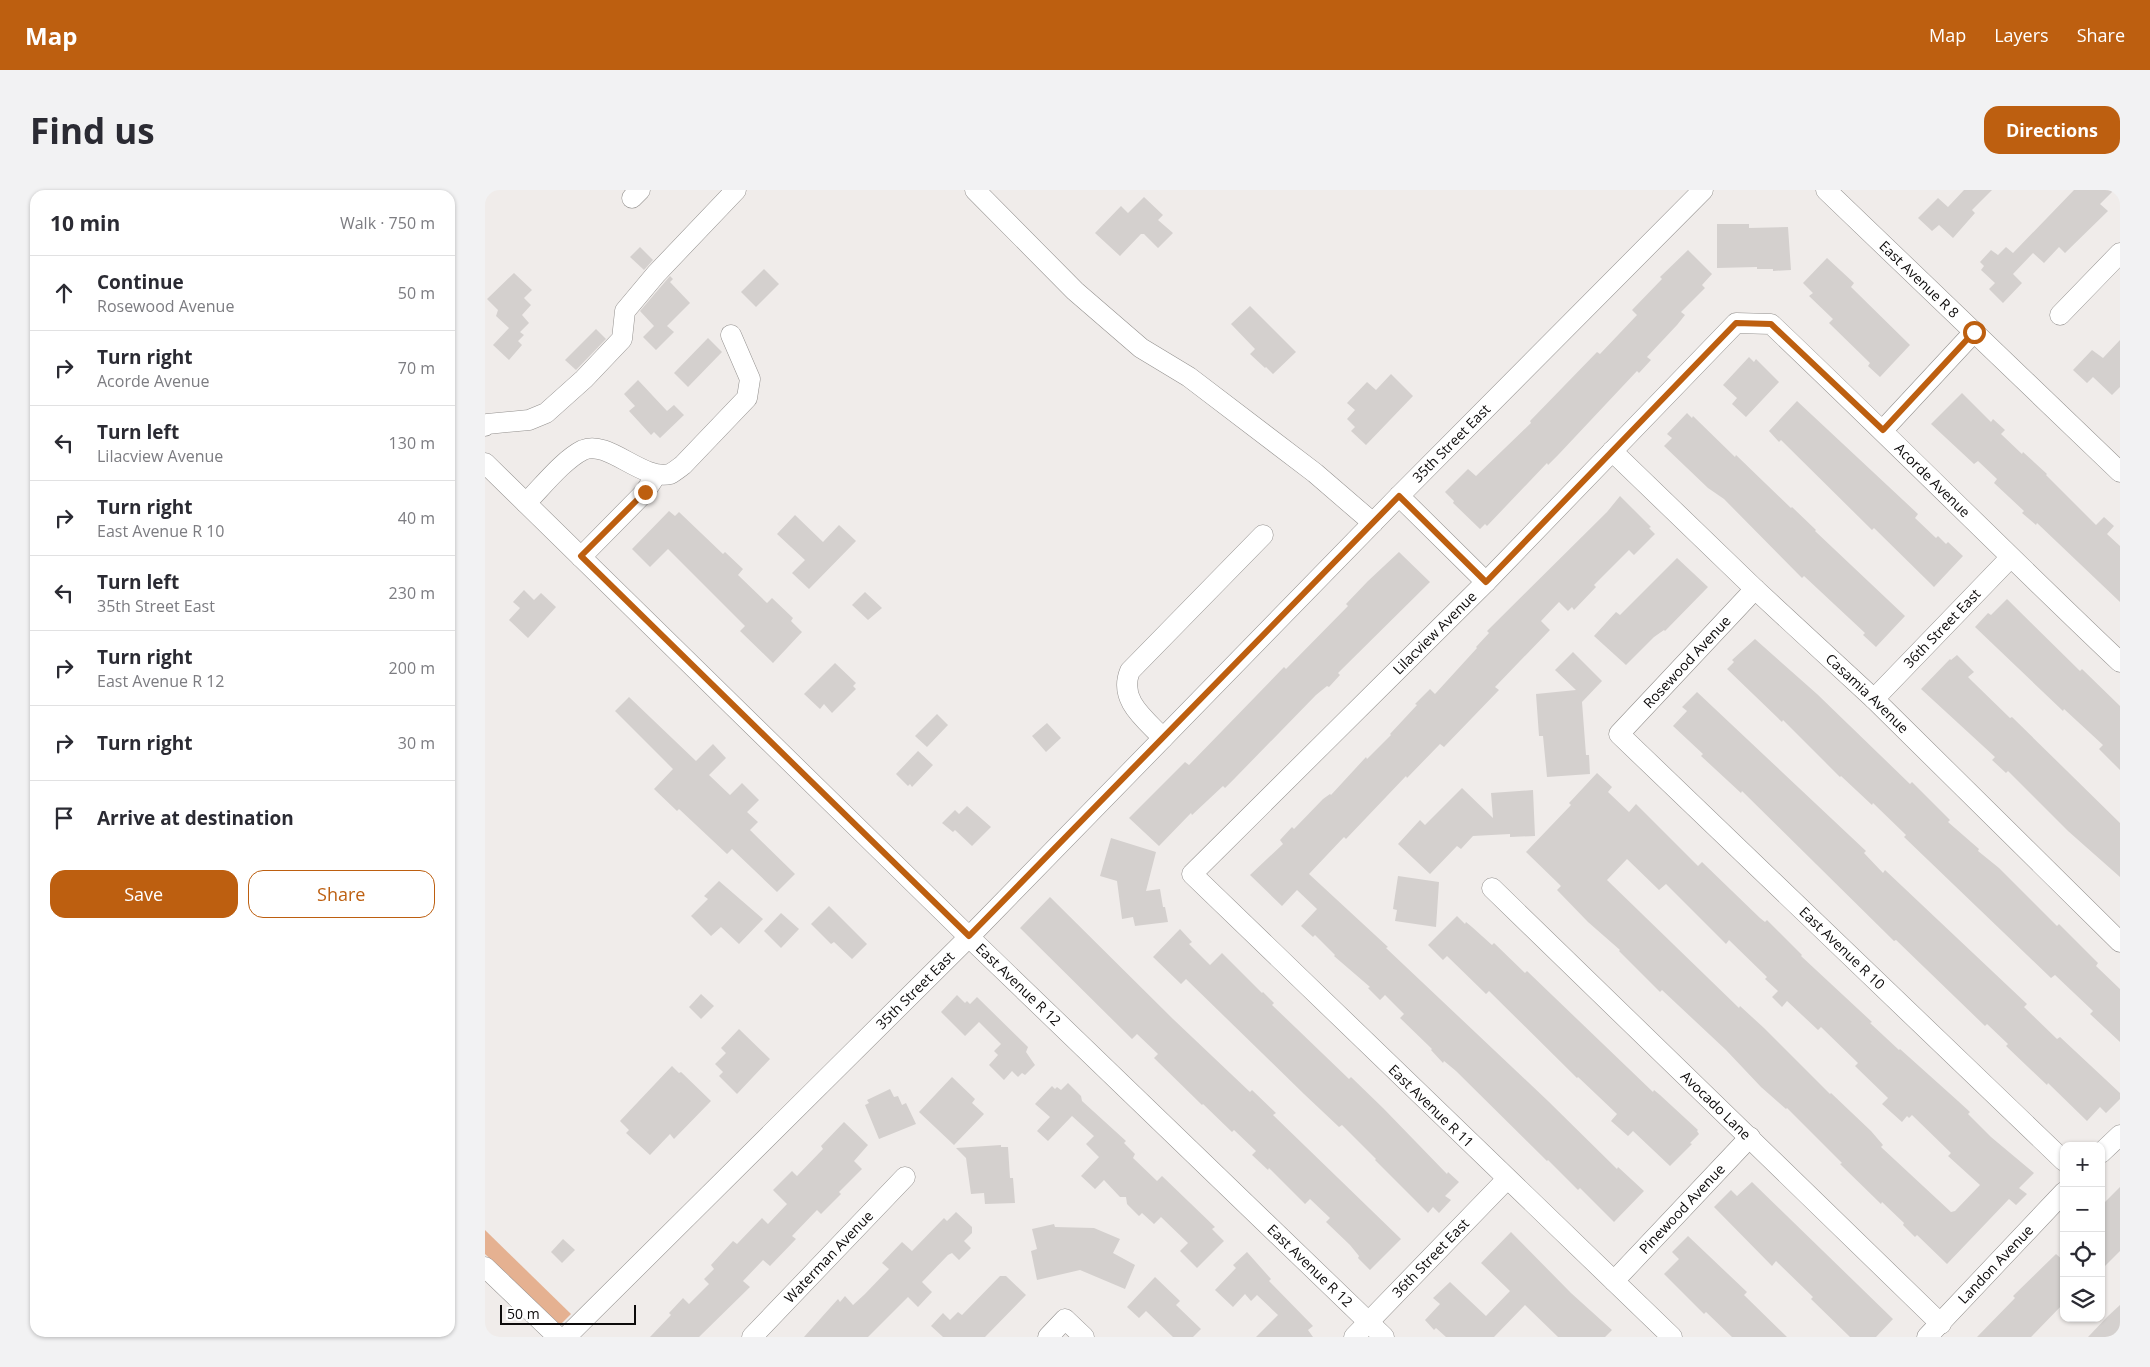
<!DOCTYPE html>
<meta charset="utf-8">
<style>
body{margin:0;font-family:"Open Sans",sans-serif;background:#f2f2f3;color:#2b2b33}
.controls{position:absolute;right:15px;bottom:15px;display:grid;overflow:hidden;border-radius:10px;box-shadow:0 1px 4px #0004}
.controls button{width:45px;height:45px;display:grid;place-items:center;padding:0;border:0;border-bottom:1px solid #e1e1e2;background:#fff;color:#2b2b33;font:25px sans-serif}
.scale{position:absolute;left:15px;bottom:12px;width:136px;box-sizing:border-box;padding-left:5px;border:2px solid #0d0b0b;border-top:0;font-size:14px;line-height:18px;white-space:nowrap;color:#0d0b0b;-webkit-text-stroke:4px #fff;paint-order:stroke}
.stop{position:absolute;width:15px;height:15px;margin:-11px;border:4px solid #bd5f10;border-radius:50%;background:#fff}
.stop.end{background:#bd5f10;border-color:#fff;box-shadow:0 1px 5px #0008}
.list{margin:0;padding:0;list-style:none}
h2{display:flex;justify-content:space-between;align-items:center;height:65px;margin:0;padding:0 20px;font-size:21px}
h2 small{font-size:16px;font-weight:400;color:#7c7c81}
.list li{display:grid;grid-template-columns:32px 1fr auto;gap:15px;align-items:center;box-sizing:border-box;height:75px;padding:0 20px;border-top:1px solid #e1e1e2}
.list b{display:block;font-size:19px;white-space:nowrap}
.list p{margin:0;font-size:16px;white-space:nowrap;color:#7c7c81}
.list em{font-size:16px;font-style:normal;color:#7c7c81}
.actions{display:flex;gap:10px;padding:15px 20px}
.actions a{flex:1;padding:11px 0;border:1px solid #bd5f10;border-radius:15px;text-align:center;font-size:18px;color:#bd5f10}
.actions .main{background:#bd5f10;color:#fff}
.icon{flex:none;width:28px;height:28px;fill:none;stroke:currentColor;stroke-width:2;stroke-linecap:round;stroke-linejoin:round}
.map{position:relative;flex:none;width:1635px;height:1147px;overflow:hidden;border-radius:15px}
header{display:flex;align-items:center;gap:30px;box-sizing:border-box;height:70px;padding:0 25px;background:#bd5f10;color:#fff}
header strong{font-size:24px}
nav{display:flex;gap:28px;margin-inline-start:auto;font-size:18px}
.intro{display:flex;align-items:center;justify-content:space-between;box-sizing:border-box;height:120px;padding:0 30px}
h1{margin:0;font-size:35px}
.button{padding:12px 22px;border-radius:15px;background:#bd5f10;color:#fff;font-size:18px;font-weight:700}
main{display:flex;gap:30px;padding:0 30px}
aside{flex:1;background:#fff;border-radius:15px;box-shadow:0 1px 4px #0004}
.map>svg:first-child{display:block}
.green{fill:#e5b191}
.building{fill:#d4d0ce;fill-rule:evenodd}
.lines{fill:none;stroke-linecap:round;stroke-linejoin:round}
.minor-casing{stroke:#93908e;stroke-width:21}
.minor{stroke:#fff;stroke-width:20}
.route{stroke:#bd5f10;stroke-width:6}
.labels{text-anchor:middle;stroke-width:4;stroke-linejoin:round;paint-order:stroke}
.street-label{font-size:14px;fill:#0d0b0b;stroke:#fff}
</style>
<header>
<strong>Map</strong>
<nav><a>Map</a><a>Layers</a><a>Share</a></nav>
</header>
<div class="intro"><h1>Find us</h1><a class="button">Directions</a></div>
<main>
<aside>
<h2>10 min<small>Walk · 750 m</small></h2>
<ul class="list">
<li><svg class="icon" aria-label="ahead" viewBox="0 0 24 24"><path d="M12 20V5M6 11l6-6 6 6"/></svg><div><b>Continue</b><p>Rosewood Avenue</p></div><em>50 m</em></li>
<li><svg class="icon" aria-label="right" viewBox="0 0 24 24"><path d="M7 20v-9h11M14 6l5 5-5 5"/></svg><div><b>Turn right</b><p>Acorde Avenue</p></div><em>70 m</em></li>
<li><svg class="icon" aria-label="left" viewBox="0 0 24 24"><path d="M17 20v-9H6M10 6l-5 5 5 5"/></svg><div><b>Turn left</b><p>Lilacview Avenue</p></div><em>130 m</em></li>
<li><svg class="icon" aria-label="right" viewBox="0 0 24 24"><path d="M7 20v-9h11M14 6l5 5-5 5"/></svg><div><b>Turn right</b><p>East Avenue R 10</p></div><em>40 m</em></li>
<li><svg class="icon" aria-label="left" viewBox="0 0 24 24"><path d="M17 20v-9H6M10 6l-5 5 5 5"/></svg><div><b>Turn left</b><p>35th Street East</p></div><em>230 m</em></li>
<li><svg class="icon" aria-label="right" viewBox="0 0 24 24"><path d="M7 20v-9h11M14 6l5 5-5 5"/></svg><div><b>Turn right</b><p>East Avenue R 12</p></div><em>200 m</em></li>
<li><svg class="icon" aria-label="right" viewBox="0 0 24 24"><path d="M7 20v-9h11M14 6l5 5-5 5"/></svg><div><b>Turn right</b></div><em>30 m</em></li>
<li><svg class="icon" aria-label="arrive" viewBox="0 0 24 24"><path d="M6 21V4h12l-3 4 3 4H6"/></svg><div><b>Arrive at destination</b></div></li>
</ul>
<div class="actions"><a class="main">Save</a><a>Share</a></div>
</aside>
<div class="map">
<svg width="1635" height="1147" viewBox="0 0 1635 1147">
<rect width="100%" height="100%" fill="#f0ecea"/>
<polygon class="green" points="0,1040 86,1124 75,1135 0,1064"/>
<g class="building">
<polygon points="1479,0 1507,0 1487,20 1490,23 1468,48 1454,35 1447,41 1433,28 1453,8 1463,17"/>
<polygon points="1589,0 1629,0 1615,14 1623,21 1580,63 1574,57 1559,73 1548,63 1528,84 1537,93 1518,113 1504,99 1510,93 1496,80 1499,76 1495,72 1506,60 1513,65 1521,57 1528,63"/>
<polygon points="659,7 678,25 673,30 688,43 673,58 659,44 656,44 635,66 610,43 636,16 643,23"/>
<polygon points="1232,34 1264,34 1264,38 1303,37 1306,80 1288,81 1288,79 1272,79 1272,77 1232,78"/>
<polygon points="155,57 168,70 159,80 145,67"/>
<polygon points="1203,60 1227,84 1217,95 1220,98 1196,122 1200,125 1192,135 1162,167 1166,170 1154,183 1152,181 1074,264 1063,275 1062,273 1002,336 1000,334 995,339 968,313 969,311 960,302 983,279 991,286 1046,233 1045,231 1112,162 1115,164 1152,125 1147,120 1177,89 1175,87"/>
<polygon points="1342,68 1369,93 1366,97 1425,155 1395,187 1383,176 1385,173 1344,133 1348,129 1324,106 1328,103 1318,93"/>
<polygon points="279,79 294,94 271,117 256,102"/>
<polygon points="29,83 47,100 39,108 46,115 37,125 44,133 35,142 39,145 33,151 37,155 24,170 8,155 24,138 11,126 13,120 2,109"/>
<polygon points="185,86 188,89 185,92 205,113 182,136 189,142 171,160 158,147 169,136 155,121"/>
<polygon points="765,116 811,162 788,184 781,177 780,178 765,164 770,159 746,134"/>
<polygon points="111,139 121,149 91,180 80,170"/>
<polygon points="223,148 237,162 203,197 189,183"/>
<polygon points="1635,150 1635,197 1627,205 1608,187 1602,193 1588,180 1607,160 1618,168"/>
<polygon points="1264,167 1269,172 1271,169 1294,192 1261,227 1247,214 1252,208 1238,195"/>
<polygon points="906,184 928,206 881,255 866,241 870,237 862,229 870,220 862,213 882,192 891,200"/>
<polygon points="153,190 182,221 189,215 199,225 175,248 169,242 166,245 144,221 150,216 139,204"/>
<polygon points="1477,203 1506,232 1508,229 1520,240 1516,244 1537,264 1538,262 1562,284 1561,285 1611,335 1619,327 1629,336 1622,344 1635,356 1635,412 1552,333 1551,335 1537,323 1539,321 1509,293 1512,289 1493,271 1489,274 1446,234"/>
<polygon points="1312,211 1433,324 1430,328 1451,348 1453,346 1461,354 1463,352 1478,366 1449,397 1389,338 1387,340 1296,250 1294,252 1284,241"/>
<polygon points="1202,223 1207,228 1208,226 1250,267 1251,265 1306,318 1307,317 1331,340 1330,341 1420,426 1391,457 1378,445 1380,443 1319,386 1317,388 1239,309 1223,298 1179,256 1187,248 1182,244"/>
<polygon points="1135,306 1166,337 1164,338 1170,344 1149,365 1144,360 1109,395 1111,397 1089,420 1087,417 1083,421 1074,412 1056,431 1065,440 1010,497 1014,500 959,557 955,554 922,588 921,586 861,649 859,647 824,684 903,757 901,758 1063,911 1132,979 1133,977 1159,1001 1129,1032 1095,998 1093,1000 1063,970 1062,971 971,881 959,871 958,873 946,860 947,859 915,828 919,824 900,805 895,810 883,798 885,797 849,766 850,765 830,745 828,747 816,736 832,719 812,700 797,716 765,685 798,654 795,650 807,637 809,639 838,609 845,604 846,605 881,567 882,569 906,545 905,544 932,515 930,514 945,499 950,504 992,458 991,457 1004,443 1002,441 1122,322"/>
<polygon points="184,321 190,326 194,322 238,364 240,362 258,379 253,385 282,413 287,408 308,428 306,431 317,442 288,473 255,441 260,436 183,359 165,377 147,359"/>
<polygon points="310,325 338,352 354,335 371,351 324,399 307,383 320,370 292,344"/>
<polygon points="914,362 945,392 853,483 855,485 844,497 842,496 831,505 751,587 740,598 738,596 707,625 706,623 674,656 644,628 700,572 704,575 799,477 801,479 863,416 861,414 883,391"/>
<polygon points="1192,368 1223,397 1180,441 1179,440 1169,447 1141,475 1109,446 1131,422 1135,425"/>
<polygon points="39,400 49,410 56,403 71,417 43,448 24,430 35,418 28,412"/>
<polygon points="380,402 397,418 383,430 367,415"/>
<polygon points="1522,409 1595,481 1597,479 1635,516 1635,580 1614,559 1618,555 1579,519 1578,521 1490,437 1503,423 1506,425"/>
<polygon points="1270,449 1332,504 1425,594 1427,592 1465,630 1463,632 1494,659 1493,661 1514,678 1572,736 1574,734 1613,773 1611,776 1635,799 1635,852 1605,824 1608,821 1570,785 1566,788 1419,647 1421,645 1388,613 1387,615 1356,586 1355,587 1298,530 1297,532 1242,479 1249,472 1247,470"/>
<polygon points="1088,462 1117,491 1097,512 1101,565 1104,565 1105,584 1062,587 1058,546 1054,546 1051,504 1091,500 1070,480"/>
<polygon points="1472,465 1489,482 1483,487 1488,492 1525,528 1527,527 1635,633 1635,687 1583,641 1523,581 1521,583 1507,570 1510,567 1436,499 1465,469 1466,470"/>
<polygon points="350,473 371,493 368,496 371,499 347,523 339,514 335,519 319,504"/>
<polygon points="1212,502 1381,661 1379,663 1398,683 1400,680 1542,814 1539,817 1572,849 1575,847 1635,903 1635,909 1621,923 1615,917 1602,931 1563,893 1562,895 1521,856 1523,854 1502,834 1500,836 1411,750 1409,751 1257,601 1256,603 1216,566 1218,564 1188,536 1202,521 1197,517"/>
<polygon points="144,507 211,571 228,554 241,568 224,585 245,605 257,593 274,610 262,622 273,632 265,640 310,684 292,702 247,659 242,664 194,619 192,621 169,599 188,579 130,521"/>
<polygon points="452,524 463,535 442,557 430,546"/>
<polygon points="562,533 576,548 561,562 547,546"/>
<polygon points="433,561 448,575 427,597 425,594 423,596 411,584"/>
<path d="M 1112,583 L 1127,597 L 1123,602 L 1144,622 L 1151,614 L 1213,676 L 1217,672 L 1275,728 L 1280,732 L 1282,730 L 1317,765 L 1316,766 L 1387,832 L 1385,833 L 1414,860 L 1415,859 L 1473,911 L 1485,922 L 1483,924 L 1506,947 L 1549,983 L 1534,998 L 1542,1004 L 1531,1015 L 1524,1009 L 1462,1074 L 1432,1045 L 1430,1047 L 1418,1035 L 1419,1033 L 1397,1012 L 1396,1014 L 1355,974 L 1357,973 L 1302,918 L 1301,919 L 1276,897 L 1241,860 L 1177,800 L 1175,802 L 1134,761 L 1135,760 L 1103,732 L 1072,700 L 1076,696 L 1041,662 L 1086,615 L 1084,613 ZM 1142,669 L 1174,700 L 1181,694 L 1241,754 L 1244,750 L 1282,787 L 1280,789 L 1293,801 L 1287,807 L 1297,817 L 1302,811 L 1333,840 L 1336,837 L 1373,873 L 1370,876 L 1403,908 L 1397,914 L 1417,932 L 1422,926 L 1424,928 L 1427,925 L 1466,963 L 1463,966 L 1495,995 L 1470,1021 L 1466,1022 L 1396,957 L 1398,955 L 1386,941 L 1346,903 L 1345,904 L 1279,838 L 1255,816 L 1254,818 L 1122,690 Z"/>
<polygon points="977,598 1008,628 1006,603 1048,600 1050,646 1025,647 1025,644 988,646 976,659 972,656 945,684 913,654 935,630 940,635"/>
<polygon points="482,616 506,637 487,656 470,640 468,642 457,633 470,620 474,624"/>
<polygon points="626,648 671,662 661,701 675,699 678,717 680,717 683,732 650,736 648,727 637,729 632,691 615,686"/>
<polygon points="913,686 954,692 951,737 910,731 912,720 908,719"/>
<polygon points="234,691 278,729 254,754 236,737 226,746 206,726 223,709 219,706"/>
<polygon points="565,707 688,829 765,902 767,900 791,923 788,925 916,1049 885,1080 873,1068 874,1066 865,1055 841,1032 845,1028 825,1009 820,1014 784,978 783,980 767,965 771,961 749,940 747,942 718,914 717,915 669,868 673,864 652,844 647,849 535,738"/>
<polygon points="344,716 382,754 367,769 349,752 346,754 326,734"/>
<polygon points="296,723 314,739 296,758 279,741"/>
<polygon points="972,726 980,734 981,732 987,737 1007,755 1009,753 1040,783 1042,781 1168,902 1169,900 1175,905 1213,940 1212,941 1214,944 1205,953 1207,954 1185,976 1148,941 1143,946 1126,931 1132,924 1093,887 1092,888 1004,801 1001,804 962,766 958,770 943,755"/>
<polygon points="695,739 707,752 704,754 725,775 737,763 777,803 778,802 789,813 787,815 811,838 864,889 866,887 898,918 962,984 963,982 974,992 960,1006 966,1010 954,1023 948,1017 943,1023 890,970 891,969 857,935 854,937 819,904 701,789 696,794 668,767"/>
<polygon points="216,804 229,816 216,829 204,817"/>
<polygon points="472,805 480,813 482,811 485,814 492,807 543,857 541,862 550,875 540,885 537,883 533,887 527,881 519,890 504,875 513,865 509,861 516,854 494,832 480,846 456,822"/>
<polygon points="254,839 285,869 252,904 234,886 238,882 230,874 241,863 236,858"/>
<polygon points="187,876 194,883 196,882 226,911 189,949 185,944 165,965 141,943 144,940 135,931"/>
<polygon points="467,887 490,909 487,913 499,924 469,955 434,922"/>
<polygon points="583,893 596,906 597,911 641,951 639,953 650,964 648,968 672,991 677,986 730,1037 727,1039 739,1051 712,1078 695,1061 703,1053 676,1027 669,1034 657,1023 654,1026 642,1014 641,1007 635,1007 619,990 610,999 596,986 614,967 601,954 609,946 587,926 563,951 552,941 565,927 550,914 567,896 570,899 572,897 576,900"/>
<polygon points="405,899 409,907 413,906 417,915 421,913 431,934 394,949 380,915 384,913 382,910"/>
<polygon points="359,932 383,955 369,971 377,979 354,1002 356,1004 336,1024 332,1020 307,1046 311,1049 285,1076 278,1070 258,1091 265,1097 214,1147 165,1147 186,1125 184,1123 198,1108 204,1114 224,1094 219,1089 229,1079 226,1075 248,1051 252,1054 277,1028 283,1034 302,1014 288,1000 307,981 312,986 338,959 336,956"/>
<polygon points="516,955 516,957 523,957 525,988 528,988 530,1013 500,1014 499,1003 486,1004 481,968 471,958"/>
<polygon points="1267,992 1408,1129 1391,1147 1365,1147 1326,1109 1328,1107 1291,1071 1287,1076 1229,1017 1246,1000 1252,1006"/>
<polygon points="1635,997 1635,1061 1616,1080 1616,1016"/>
<polygon points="471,1022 487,1037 487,1043 479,1051 486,1058 474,1070 467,1063 463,1065 437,1092 447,1102 433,1117 423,1107 383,1147 319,1147 353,1109 355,1112 360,1106 368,1115 380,1104 404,1079 397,1073 417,1052 427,1061 459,1028 462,1031"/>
<polygon points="569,1034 570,1037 609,1038 635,1049 628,1063 650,1075 640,1099 595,1080 552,1090 546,1061 552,1059 547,1039"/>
<polygon points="1026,1042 1086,1103 1127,1140 1120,1147 1073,1147 1040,1115 1009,1147 961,1147 951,1138 949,1140 940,1130 955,1114 948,1108 965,1092 1001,1126 1025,1101 996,1073"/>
<polygon points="1203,1046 1262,1102 1259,1105 1302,1147 1247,1147 1221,1122 1219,1124 1179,1084 1194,1069 1187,1062"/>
<polygon points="78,1049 90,1060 77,1073 66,1062"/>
<polygon points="762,1062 786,1089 784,1091 828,1136 823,1140 828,1147 771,1147 793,1125 772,1105 766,1111 760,1104 748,1117 730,1100 751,1078 748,1075"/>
<polygon points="1571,1064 1579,1071 1579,1113 1546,1147 1492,1147 1530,1108 1528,1106"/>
<polygon points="515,1086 521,1086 541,1105 500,1147 458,1147 446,1136 458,1123 465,1130 473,1122 477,1125"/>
<polygon points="670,1087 695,1111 691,1115 716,1139 708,1147 688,1147 661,1121 654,1128 642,1117"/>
<polygon points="1635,1115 1635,1147 1603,1147 1622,1127"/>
</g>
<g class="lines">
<g class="minor-casing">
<g id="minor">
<polyline points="490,0 590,101 656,158 704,187 830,283 888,333"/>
<path id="s1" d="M 1341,0 L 1635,282"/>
<polyline points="147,8 155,0"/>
<polyline points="1575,125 1635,63"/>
<polyline points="0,236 2,234 44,230 61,223 99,189 137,149 140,121 171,84 251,0"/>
<polyline points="1398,240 1489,142"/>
<path id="s2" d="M 1127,261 L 1270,399 L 1389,509 L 1635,752"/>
<path id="s3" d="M 0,273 L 484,747 L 899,1147"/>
<polyline points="914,306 1001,392"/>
<path d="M 41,313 C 57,297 78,270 98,260 C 123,249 157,291 185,284 C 189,282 194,278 198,275 L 262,208 L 265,189 L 246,145"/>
<polyline points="96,367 160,302 171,285"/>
<path id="s4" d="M 1270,399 L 1134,544 L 1579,971"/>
<path id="s5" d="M 1389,509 L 1525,368"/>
<path d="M 678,548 C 660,529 633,510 645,481 L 778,345"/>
<path id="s6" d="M 1007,698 L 1456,1134"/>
<polyline points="1616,963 1635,945"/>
<polyline points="0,1077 73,1147"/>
<path id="s7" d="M 1129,1091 L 1265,947"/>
<path id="s8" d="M 81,1147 L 484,747 L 914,306 L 1218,0"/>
<path id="s9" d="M 267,1147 L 420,987"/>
<polyline points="563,1147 580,1129 599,1147"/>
<path id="s10" d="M 869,1147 L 1022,989"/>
<path id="s11" d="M 1187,1147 L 707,684 L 1001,392 L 1251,133 L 1286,134 C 1403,245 1517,360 1635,472"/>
<path id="s12" d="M 1442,1147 L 1579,1002"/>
</g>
</g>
<use href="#minor" class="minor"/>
</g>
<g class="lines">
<polyline class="route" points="160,302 96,366 484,746 914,306 1001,392 1251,133 1286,134 1398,240 1489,142"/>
</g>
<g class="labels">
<g class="street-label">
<text dy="5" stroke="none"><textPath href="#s1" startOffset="129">East Avenue R 8</textPath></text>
<text dy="5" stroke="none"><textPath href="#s8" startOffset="1258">35th Street East</textPath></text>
<text dy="5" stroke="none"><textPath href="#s11" startOffset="1701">Acorde Avenue</textPath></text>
<text dy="5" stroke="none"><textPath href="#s5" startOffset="98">36th Street East</textPath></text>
<text dy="5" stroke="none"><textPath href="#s11" startOffset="1009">Lilacview Avenue</textPath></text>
<text transform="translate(1202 472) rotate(-47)" y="5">Rosewood Avenue</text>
<text dy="5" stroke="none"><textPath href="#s2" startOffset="352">Casamia Avenue</textPath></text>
<text dy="5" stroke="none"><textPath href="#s4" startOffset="508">East Avenue R 10</textPath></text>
<text dy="5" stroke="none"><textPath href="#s3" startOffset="746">East Avenue R 12</textPath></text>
<text dy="5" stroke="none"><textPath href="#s8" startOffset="492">35th Street East</textPath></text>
<text dy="5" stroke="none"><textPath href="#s6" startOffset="312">Avocado Lane</textPath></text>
<text transform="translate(946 916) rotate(44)" y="5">East Avenue R 11</text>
<text dy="5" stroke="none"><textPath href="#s7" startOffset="99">Pinewood Avenue</textPath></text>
<text dy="5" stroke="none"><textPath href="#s9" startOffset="111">Waterman Avenue</textPath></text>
<text dy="5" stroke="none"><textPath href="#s10" startOffset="110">36th Street East</textPath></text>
<text dy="5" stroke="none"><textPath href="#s12" startOffset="100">Landon Avenue</textPath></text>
<text dy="5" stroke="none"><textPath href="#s3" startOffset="1151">East Avenue R 12</textPath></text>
</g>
</g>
</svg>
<div class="controls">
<button>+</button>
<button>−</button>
<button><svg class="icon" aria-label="locate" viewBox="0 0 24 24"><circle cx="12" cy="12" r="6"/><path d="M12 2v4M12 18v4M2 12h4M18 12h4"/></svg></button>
<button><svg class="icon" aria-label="layers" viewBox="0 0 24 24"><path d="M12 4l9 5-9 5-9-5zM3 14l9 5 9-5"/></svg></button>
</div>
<div class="scale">50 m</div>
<div class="stop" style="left:1489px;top:142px"></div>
<div class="stop end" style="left:160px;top:302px"></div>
</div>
</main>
